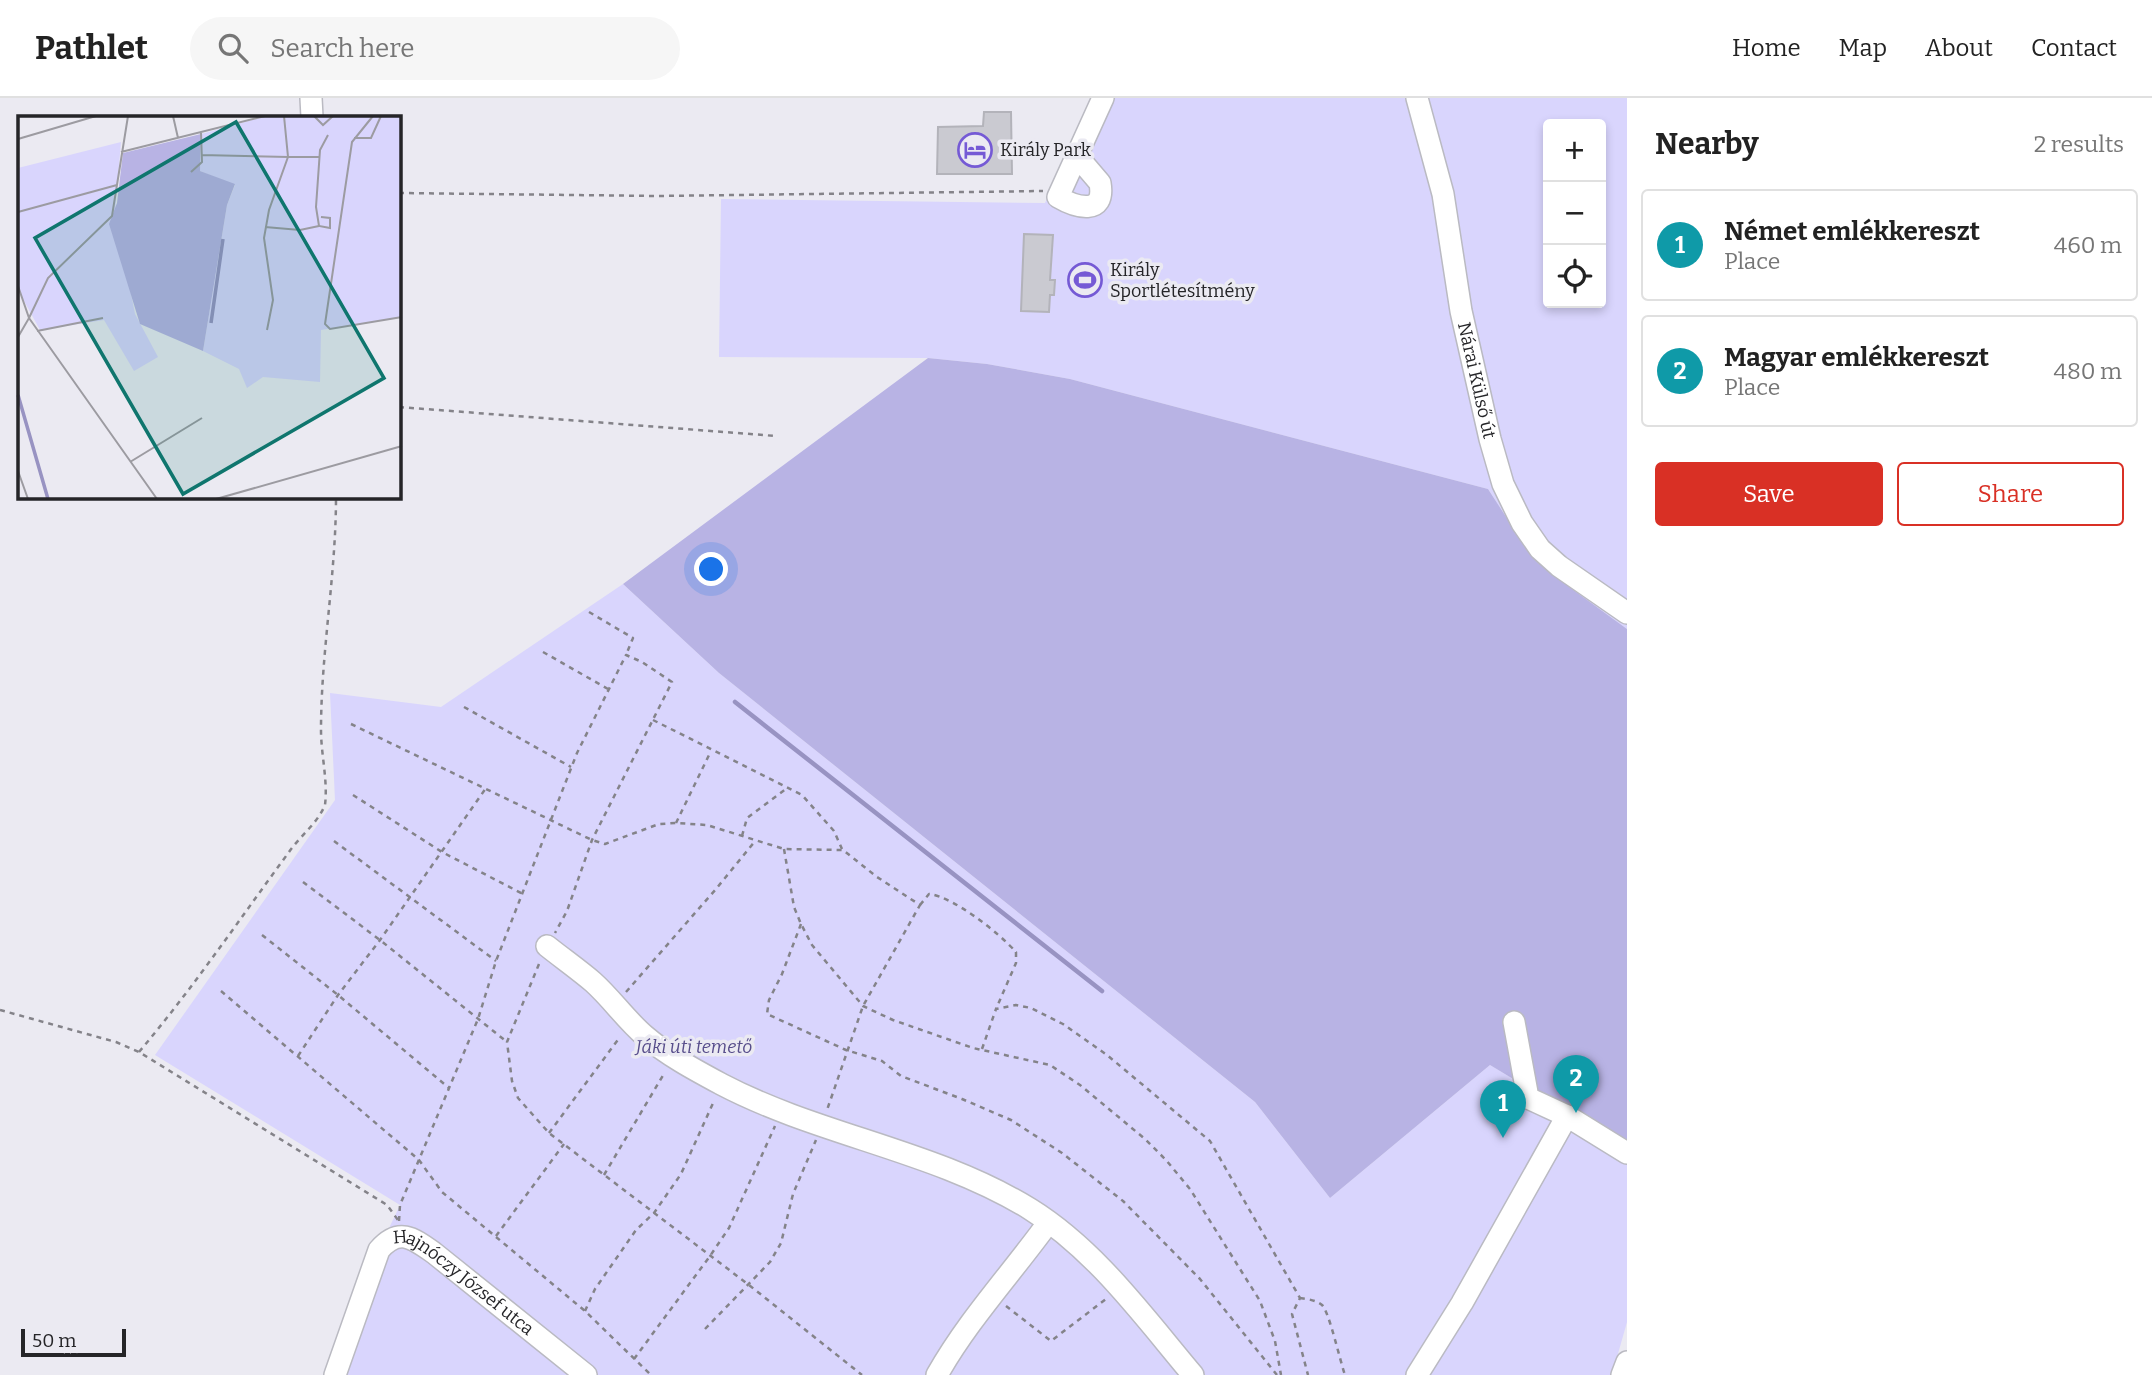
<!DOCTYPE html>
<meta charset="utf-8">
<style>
body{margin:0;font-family:Bitter,serif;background:#f6f6f6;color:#222}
.controls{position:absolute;right:21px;top:21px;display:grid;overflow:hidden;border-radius:7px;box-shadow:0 4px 10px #0003}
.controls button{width:63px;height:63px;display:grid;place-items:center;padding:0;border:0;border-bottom:2px solid #e0e0e0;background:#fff;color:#222;font:35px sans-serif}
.scale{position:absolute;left:21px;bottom:18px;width:105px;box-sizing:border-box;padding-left:7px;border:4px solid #252528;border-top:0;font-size:19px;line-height:24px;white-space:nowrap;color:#252528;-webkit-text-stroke:5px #ebeaf2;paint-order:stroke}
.you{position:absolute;left:712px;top:472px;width:24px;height:24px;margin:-18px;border:5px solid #fff;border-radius:50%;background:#1a73e8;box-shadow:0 0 0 10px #1a73e833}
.badge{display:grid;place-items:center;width:46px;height:46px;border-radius:50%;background:#d93025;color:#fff;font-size:23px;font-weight:700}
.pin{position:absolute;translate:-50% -58px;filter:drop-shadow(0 2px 4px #0008)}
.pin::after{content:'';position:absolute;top:37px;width:24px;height:21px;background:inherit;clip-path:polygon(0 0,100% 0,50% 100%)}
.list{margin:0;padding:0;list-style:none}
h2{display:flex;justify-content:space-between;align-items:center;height:91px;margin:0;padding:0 28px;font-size:30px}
h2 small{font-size:23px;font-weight:400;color:#767676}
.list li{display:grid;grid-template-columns:46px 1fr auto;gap:21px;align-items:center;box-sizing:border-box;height:112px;margin:0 14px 14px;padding:0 14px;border:2px solid #e0e0e0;border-radius:7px}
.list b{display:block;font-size:26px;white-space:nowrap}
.list p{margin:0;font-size:23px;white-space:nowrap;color:#767676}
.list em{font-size:23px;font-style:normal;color:#767676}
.actions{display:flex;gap:14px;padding:21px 28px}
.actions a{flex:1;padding:16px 0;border:2px solid #d93025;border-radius:7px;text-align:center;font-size:24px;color:#d93025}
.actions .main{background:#d93025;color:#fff}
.icon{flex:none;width:38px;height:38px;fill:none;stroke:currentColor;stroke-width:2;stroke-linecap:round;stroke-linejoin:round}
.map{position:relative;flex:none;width:1627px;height:1277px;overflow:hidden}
header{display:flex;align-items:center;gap:42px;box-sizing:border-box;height:98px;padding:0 35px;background:#fff;border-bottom:2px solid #e0e0e0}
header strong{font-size:33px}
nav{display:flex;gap:38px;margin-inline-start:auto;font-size:24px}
.search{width:490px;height:63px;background:#f6f6f6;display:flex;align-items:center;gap:18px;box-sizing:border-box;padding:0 24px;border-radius:38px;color:#767676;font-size:26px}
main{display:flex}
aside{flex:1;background:#fff}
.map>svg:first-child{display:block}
.green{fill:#d9d5fd;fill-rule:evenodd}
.forest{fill:#b8b3e4}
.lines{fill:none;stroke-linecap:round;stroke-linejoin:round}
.stream{stroke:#9893c2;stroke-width:4.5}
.building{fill:#cacad1;stroke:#b3b3ba;stroke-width:2}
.minor-casing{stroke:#babac2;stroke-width:24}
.path{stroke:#848389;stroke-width:2.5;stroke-dasharray:5 5;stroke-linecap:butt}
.minor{stroke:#fff;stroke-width:21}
.labels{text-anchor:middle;stroke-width:7;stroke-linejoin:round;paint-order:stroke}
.poi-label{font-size:18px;fill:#252528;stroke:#ebeaf2;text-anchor:start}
.street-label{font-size:18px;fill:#252528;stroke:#ebeaf2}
.park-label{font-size:18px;font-style:italic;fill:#574d8b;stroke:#ebeaf2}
.inset-river{fill:none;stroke:#9893c2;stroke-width:3.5}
.inset-road{fill:none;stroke:#9c9ba1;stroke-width:2}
.view{fill:#0f766e;fill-opacity:0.15;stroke:#0f766e;stroke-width:3.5}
.inset-edge{fill:none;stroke:#252528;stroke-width:3.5}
</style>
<header>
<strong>Pathlet</strong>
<div class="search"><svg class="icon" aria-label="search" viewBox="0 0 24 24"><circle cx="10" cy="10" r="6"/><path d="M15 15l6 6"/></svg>Search here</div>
<nav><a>Home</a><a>Map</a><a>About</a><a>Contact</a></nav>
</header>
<main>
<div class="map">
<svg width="1627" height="1277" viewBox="0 0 1627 1277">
<rect width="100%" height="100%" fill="#ebeaf2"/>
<g class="green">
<path d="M 1093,0 L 1627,0 L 1627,531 L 1568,488 L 1527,451 L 1488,391 L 1070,281 L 987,266 L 928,260 L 719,259 L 721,101 L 1045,105 ZM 1548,26 L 1601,26 L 1601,205 L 1548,205 Z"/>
<polygon points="623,486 719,575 1255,1004 1330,1100 1490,967 1627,1050 1627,1224 1612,1277 335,1277 372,1166 400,1107 155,957 335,702 330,595 441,609"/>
</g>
<polygon class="forest" points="928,260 987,266 1070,281 1488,391 1527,451 1568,488 1627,531 1627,1050 1490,967 1330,1100 1255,1004 719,575 623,486"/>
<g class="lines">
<polyline class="stream" points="735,604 1102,893"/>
</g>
<g class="building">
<polygon points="984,14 1011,14 1012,76 937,76 938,29 983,28"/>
<polygon points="1024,136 1053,137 1050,182 1055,182 1054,197 1050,197 1049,214 1021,213"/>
</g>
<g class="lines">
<g class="minor-casing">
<g id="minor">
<polyline points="311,0 312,19"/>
<path id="s1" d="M 1417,0 L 1443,96 L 1461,213 L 1490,341 L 1503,386 L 1522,425 L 1540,451 L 1559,468 L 1627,515"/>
<path d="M 1077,58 L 1100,85 C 1106,119 1075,109 1058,99 L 1103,0"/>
<path d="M 547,848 C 562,860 579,872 593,884 C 612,901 626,922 645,938 C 667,957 695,972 721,986 C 820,1038 934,1052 1030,1111 C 1096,1152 1144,1219 1193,1277"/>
<polyline points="1514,924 1528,1000 1567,1018 1627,1055"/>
<path id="s2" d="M 335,1277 L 379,1152 C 399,1129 413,1140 434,1155 L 586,1277"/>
<path d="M 937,1277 C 968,1222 1011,1176 1048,1125"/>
<polyline points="1417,1277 1462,1205 1567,1018"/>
<polyline points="1622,1277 1627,1264"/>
</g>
</g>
<g class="path">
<polyline points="399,95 659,98 1043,93"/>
<polyline points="399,309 776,338"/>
<polyline points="589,514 633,540 626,557"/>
<polyline points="543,554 608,591"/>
<polyline points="464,609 571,669"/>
<polyline points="653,622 802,697 834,733 842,751"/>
<polyline points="351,626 592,742 605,746 659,726 676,725 707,727 784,751 843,752 877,779 920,807 863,908 827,1012"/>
<polyline points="353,697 442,754 523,796"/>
<polyline points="676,725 711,653"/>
<polyline points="742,738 747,720 786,691"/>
<polyline points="334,743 496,863"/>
<polyline points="784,751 794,809 801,826 812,847 863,908 893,922 973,950 1050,967 1080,987 1145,1041 1166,1062 1190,1091 1260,1203 1275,1243 1281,1277"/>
<polyline points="303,784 380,842 507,944"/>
<path d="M 920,807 L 929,796 C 954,799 999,835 1016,854 L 1016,865 L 996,911"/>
<polyline points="801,826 782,876 769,902 767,916 846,952 882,963 901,978 962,1001 1011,1022 1062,1055 1123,1103 1200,1181 1277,1277"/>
<polyline points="262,837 338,897 449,990"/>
<polyline points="539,866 507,944 512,983 518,1000 549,1035 749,1187 862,1277"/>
<polyline points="221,893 419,1062 442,1094 585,1213 651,1277"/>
<polyline points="626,894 716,791 756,742"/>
<polyline points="0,912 116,944 139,954 387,1107 398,1122"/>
<polyline points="982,951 996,911 1016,907 1031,910 1063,926 1107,957 1210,1043 1300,1200 1292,1216 1308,1277"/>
<path d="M 139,954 C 193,890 239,822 289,754 C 300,738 317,726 325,707 C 328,682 321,657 321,632 C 321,554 336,477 336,399"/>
<polyline points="298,958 338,897 380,842 486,690"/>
<polyline points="549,1035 620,939"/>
<polyline points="604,1077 665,974"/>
<polyline points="399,1123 400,1107 478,921 496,863 577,655 626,557 642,564 672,584 592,742 567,813 555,835"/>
<polyline points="496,1138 564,1046"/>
<path d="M 1300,1200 C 1307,1201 1316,1202 1322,1207 C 1329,1213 1340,1263 1345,1277"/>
<polyline points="1006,1208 1051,1243 1106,1201"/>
<polyline points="585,1213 595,1191 636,1132 654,1115 681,1076 714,1003"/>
<polyline points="705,1231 770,1164 781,1145 793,1096 816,1042"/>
<polyline points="634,1261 710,1158 729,1130 775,1028"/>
</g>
<use href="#minor" class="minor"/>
</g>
<defs>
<g id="hotel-ring" transform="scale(1.75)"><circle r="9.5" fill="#ebeaf2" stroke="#755ad5" stroke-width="1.5"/><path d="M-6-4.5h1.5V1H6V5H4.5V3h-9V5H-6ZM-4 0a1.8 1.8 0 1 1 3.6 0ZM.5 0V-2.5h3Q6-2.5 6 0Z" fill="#755ad5"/></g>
<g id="stadium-ring" transform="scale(1.75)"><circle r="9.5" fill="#ebeaf2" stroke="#755ad5" stroke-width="1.5"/><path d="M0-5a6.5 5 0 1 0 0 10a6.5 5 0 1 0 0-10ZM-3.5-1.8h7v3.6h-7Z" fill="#755ad5"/></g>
</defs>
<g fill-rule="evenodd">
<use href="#hotel-ring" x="975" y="52"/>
<use href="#stadium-ring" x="1085" y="182"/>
</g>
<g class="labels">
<g class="poi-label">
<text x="1000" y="58">Király Park</text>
<text x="1110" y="178">Király<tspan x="1110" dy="21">Sportlétesítmény</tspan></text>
</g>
<g class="street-label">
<text dy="6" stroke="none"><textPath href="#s1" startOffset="289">Nárai Külső út</textPath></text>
<text dy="6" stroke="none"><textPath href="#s2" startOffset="236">Hajnóczy József utca</textPath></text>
</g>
<g class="park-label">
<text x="694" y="955">Jáki úti temető</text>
</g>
</g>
<g transform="translate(18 18)">
<rect width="383" height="383" fill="#ebeaf2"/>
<path d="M 249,0 L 383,0 L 383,201 L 303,214 L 302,266 L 245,261 L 229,272 L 221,253 L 185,235 L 209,89 L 217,69 L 182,55 L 183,18 ZM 103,26 L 97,96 L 117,198 L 140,241 L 116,255 L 86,204 L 22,214 L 0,174 L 0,52 Z" fill="#d9d5fd"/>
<path d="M 183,18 L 182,55 L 217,68 L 209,89 L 185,235 L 122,208 L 91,108 L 99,87 L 105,37 Z" fill="#b8b3e4"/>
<path class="inset-river" d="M 193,207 L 205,123M 0,279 L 30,383"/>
<path class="inset-road" d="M 155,0 L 160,22M 296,0 L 305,9 L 315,0M 355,0 L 334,26 L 307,208 L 312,213 L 384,201M 336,22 L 353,22 L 363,0M 0,23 L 78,0M 103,36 L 247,0M 183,39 L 270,41 L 266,0M 173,56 L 184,46 L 183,16M 0,96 L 99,69M 303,101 L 312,102 L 312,112 L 301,110 L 298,91 L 302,34 L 310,19M 247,111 L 282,114 L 301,110M 0,170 L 11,202M 11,202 L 30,162 L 94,100 L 110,0M 249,214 L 255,184 L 246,122 L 251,94 L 270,41 L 301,41M 19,215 L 85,202M 0,221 L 11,202 L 139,383M 112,346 L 184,302M 0,355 L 10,383M 198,383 L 384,330"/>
<path class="view" d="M 218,6 L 366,262 L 165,378 L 17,122 Z"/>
<rect width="383" height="383" class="inset-edge"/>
</g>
</svg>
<div class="controls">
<button>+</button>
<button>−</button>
<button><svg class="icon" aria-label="locate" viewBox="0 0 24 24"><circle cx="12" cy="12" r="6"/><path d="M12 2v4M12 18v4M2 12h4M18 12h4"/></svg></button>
</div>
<div class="scale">50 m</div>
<div class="you"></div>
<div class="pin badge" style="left:1503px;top:1040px;background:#0f9aa8">1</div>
<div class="pin badge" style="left:1576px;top:1015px;background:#0f9aa8">2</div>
</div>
<aside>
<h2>Nearby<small>2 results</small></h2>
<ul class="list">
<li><span class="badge" style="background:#0f9aa8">1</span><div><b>Német emlékkereszt</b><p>Place</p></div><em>460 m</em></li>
<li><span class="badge" style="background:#0f9aa8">2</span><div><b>Magyar emlékkereszt</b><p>Place</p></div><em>480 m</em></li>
</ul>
<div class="actions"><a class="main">Save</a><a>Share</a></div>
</aside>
</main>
